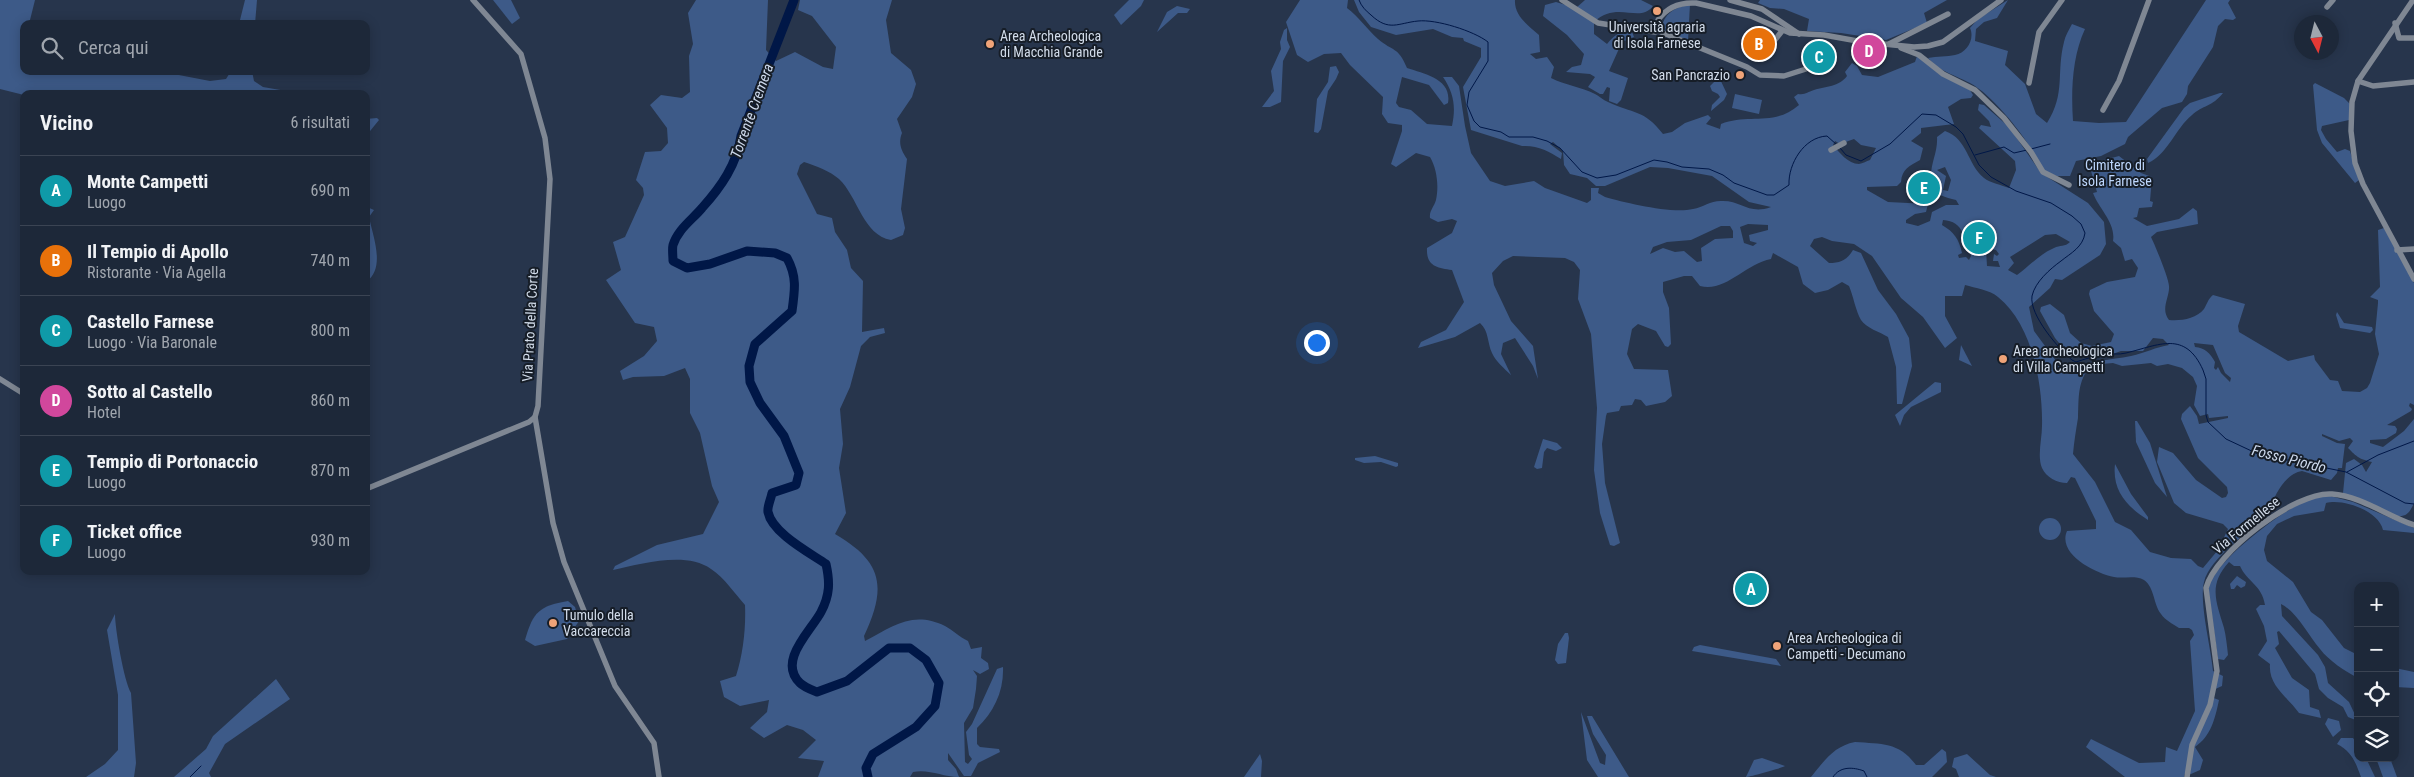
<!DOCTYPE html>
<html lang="it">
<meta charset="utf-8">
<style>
body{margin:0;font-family:"Roboto Condensed",sans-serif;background:#253041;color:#f1f3f6}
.controls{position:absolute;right:15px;bottom:15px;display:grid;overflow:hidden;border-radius:10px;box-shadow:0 2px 12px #0003}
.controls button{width:45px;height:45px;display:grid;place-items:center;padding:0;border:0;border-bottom:1px solid #3b4453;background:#1d2839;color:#f1f3f6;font:25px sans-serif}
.compass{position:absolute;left:2294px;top:15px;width:45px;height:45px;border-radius:50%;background:#1d2839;box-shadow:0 2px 12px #0003;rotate:173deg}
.you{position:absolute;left:1316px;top:342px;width:18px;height:18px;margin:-12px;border:4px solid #fff;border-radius:50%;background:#1a73e8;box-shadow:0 0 0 8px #1a73e833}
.badge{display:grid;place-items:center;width:32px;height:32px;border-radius:50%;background:#efa378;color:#fff;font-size:16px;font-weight:700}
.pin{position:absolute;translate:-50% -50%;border:2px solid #fff;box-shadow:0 1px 5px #0006}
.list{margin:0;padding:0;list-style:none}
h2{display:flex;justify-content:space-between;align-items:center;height:65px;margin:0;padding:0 20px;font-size:21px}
h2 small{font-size:16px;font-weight:400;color:#a0a6ae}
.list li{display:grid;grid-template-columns:32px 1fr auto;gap:15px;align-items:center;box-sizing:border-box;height:70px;padding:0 20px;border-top:1px solid #3b4453}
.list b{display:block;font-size:19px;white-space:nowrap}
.list p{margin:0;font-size:16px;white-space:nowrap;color:#a0a6ae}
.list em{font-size:16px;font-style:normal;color:#a0a6ae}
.icon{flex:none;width:28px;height:28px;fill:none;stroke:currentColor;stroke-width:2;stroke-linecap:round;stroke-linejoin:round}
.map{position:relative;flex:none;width:2414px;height:777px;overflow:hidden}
.search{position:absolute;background:#1d2839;box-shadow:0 2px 12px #0003;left:20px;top:20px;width:350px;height:55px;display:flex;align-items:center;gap:12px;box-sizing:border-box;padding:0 18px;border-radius:10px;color:#a0a6ae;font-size:19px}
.panel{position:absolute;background:#1d2839;box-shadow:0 2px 12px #0003;left:20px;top:90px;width:350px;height:485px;border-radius:10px}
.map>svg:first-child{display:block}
.green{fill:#3d5a88;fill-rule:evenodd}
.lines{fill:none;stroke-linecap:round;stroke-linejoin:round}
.stream{stroke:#001747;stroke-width:1}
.river{stroke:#001747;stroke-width:9}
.minor{stroke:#7f8793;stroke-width:5.5}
.poi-dot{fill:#efa378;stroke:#161d27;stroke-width:2}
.labels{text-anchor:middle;stroke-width:4;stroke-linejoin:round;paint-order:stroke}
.poi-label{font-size:14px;fill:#d2dcea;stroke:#161d27;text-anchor:start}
.park-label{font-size:14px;fill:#bed7fd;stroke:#161d27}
.street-label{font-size:14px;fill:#d2dcea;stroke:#161d27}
.water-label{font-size:15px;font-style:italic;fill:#cdd9ec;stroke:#161d27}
</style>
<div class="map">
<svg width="2414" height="777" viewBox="0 0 2414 777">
<rect width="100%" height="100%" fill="#27354c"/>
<g class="green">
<polygon points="0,0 35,0 29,24 24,24 24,71 158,71 210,81 226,79 231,71 252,71 254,81 263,87 292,92 293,94 24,95 0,89"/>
<polygon points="245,0 257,0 255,24 239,24"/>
<polygon points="493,0 511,0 520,18 512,24"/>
<path d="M 696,0 L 768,0 L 766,50 L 776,61 L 795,52 L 823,67 L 833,69 L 836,47 L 812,16 L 798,10 L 800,0 L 892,0 L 886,20 L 891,53 L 911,70 L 916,84 L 912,97 L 897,119 L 902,133 C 898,143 901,150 907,159 L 901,209 L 905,228 L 903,235 L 891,240 C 863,235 858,197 839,179 C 830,171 816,166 804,162 L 800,165 L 797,174 L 817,214 L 832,218 L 835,232 L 847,250 L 851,268 L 863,281 L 862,332 L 884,328 L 885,333 L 870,337 L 861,346 L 850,387 L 840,409 L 843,444 L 839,468 L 846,513 L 835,534 C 883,562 887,587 864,636 L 865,641 C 892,627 912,610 945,626 C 953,630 959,637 968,641 L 971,649 L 982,647 L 981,658 L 988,663 L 989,669 L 980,674 L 973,670 L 977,676 L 976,689 L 973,708 L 964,723 L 965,762 L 968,764 L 972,759 L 969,755 L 966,732 L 972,724 L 997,669 L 1003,667 C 1004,691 994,712 977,728 L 977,744 L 980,747 L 999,749 L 1000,752 L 978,763 L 971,776 L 964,776 L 948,753 L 948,760 L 956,769 L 959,777 C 942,777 930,769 913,772 L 910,777 L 818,777 L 824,761 L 798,758 L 816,740 L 803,730 L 787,725 L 764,738 L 750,728 L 767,712 L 769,700 L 740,706 L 724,697 L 720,681 L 736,676 C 743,654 746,629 745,605 C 735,594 724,577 711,569 C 686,551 641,564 613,570 L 615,566 L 657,545 L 703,534 L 719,502 L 712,486 L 700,433 L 690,413 L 690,379 L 685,368 L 664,376 L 633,377 L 623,380 L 620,371 L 644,356 L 657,341 L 654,327 L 635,323 L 606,280 L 621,270 L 613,242 L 625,237 L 644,195 L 643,188 L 636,180 L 645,152 L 661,151 L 668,143 L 667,128 L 650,105 L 661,95 L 682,98 L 690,92 L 689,56 L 693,44 L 688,13 Z"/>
<polygon points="1129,0 1144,0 1141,6 1121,25 1114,15"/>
<path d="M 1300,0 L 1348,0 L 1347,8 C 1359,17 1367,29 1378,39 C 1393,52 1398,46 1407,68 C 1425,74 1452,79 1448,103 L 1444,105 L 1429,85 L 1402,77 L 1396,103 L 1399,107 L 1411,110 L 1427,124 L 1452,126 C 1456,107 1454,93 1443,77 L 1452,77 L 1459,86 L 1465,126 L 1471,153 L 1490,181 L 1505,186 L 1534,181 L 1545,188 L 1587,203 L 1591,200 L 1591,188 L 1599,188 L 1598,193 L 1605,197 C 1626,203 1672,214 1693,209 C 1704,207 1711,200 1723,201 C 1742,201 1749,215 1771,207 L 1749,202 L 1712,176 L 1668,168 L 1650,167 L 1605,186 L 1596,186 L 1587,178 L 1570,174 L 1564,165 L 1563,151 L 1553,142 L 1550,144 L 1562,153 L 1561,159 C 1549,151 1537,145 1522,146 L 1471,130 L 1463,87 L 1481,57 L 1481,48 L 1464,41 L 1463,38 L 1452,37 L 1433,29 L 1396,35 L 1371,27 L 1359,12 L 1354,0 L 1515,0 C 1514,16 1528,25 1539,35 L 1540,52 L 1530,54 L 1536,59 L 1547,57 L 1554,67 L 1551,78 C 1565,85 1581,87 1595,94 C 1599,96 1603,100 1608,102 C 1633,114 1644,109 1663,134 L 1672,132 L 1685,123 L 1708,115 L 1711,118 L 1706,124 L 1720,129 L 1721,124 C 1749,113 1774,127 1799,105 L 1794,97 L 1798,94 C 1806,95 1807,92 1814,90 C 1826,86 1839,87 1847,76 L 1845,72 L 1852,63 L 1857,66 L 1862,75 L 1878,77 L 1915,62 L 1917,56 L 1939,74 L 1970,90 L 1973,95 L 1971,98 L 1961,99 L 1948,107 L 1954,124 L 1921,128 L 1921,133 L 1911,141 L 1923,148 L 1920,160 C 1909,166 1902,169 1901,182 L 1897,186 L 1867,187 L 1867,190 L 1888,202 L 1928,204 L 1926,212 L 1915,214 L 1906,220 L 1906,223 L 1918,226 L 1930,221 L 1932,212 L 1946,205 L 1959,205 L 1956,200 C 1945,197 1936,196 1932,185 L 1939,178 L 1935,176 L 1931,179 C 1930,164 1938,152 1937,137 L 1945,131 C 1968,139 1967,164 1984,178 C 1990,183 2002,185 2009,188 L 2016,170 L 2015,161 L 1979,128 L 1981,125 L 1991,127 L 1989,121 L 1978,110 L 1979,104 L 1984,105 L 2009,127 L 2041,173 L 2088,203 L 2104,222 L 2106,244 L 2100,255 L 2062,280 L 2055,279 L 2050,288 L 2029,307 L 2034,331 L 2056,361 L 2059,359 L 2069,367 C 2090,361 2110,360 2131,356 C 2145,353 2156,347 2169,345 L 2163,339 L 2153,338 L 2143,351 L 2121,351 L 2104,357 L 2069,355 L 2055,338 L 2040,311 L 2041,307 L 2050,304 L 2064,315 L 2070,333 L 2081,343 L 2092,346 L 2111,342 L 2114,334 L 2094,311 L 2089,294 L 2090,290 L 2107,282 L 2135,277 L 2138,268 L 2132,259 L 2125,261 L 2121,248 L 2113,241 C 2116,223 2099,209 2093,193 L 2097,192 L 2089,164 L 2119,156 L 2141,173 L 2152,177 L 2150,201 L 2153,202 L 2152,207 L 2139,208 L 2137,217 L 2133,218 L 2147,226 L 2179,219 L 2193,208 L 2197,211 L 2198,224 L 2157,232 L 2151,237 C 2155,245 2169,279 2169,286 C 2170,297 2160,309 2169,320 C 2181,321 2196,319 2204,309 C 2207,304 2208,299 2213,295 L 2245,304 L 2238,326 L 2239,332 L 2288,361 L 2314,355 L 2315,360 L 2330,380 L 2338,381 L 2342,391 L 2360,392 L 2367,388 L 2370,383 L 2379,354 L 2375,334 L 2378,303 L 2378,300 L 2370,297 L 2380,287 L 2378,230 L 2384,228 L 2414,283 L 2414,405 L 2410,403 L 2409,406 L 2412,409 L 2411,411 L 2387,425 L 2395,426 L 2397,429 L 2396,433 L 2386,439 L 2370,440 L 2370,443 L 2383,447 L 2404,431 L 2414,419 L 2414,503 C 2410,512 2407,517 2397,516 L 2343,493 L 2346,463 L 2354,459 L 2362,465 L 2366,472 L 2372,462 C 2359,459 2357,457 2348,448 L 2353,441 L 2350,438 L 2339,441 L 2322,434 L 2322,436 L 2337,443 L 2345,444 L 2342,468 L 2338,468 L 2337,473 L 2331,480 L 2302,471 C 2286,473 2271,498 2271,513 C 2252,529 2210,557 2204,582 C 2199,603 2211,647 2213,671 L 2223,676 L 2222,686 L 2211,691 L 2211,697 L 2219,700 C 2215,719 2211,736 2195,747 L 2203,760 L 2200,770 L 2191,774 L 2185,773 L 2184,777 L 2125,777 L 2086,747 L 2091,739 L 2139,763 L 2165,762 L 2166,747 L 2177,751 L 2195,711 L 2190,641 L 2194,635 L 2192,630 L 2189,628 L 2179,628 C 2173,624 2165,620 2161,614 C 2153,604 2155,588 2144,580 C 2135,575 2123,579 2114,577 C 2095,573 2057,554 2067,531 L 2096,529 L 2096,521 L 2075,478 L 2071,477 L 2067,483 C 2057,483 2046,477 2042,468 C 2037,456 2042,439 2042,426 C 2043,384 2032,324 1998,297 C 1990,290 1975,288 1965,285 L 1962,296 L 1945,296 L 1945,316 L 1957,338 L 1945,348 L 1923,317 L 1901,298 L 1872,256 L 1854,244 L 1832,241 L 1822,237 L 1814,239 L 1810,246 L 1829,263 C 1841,263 1847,260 1853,250 L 1861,253 L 1878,290 L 1896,314 L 1909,338 L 1912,366 L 1902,404 L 1897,404 L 1896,367 L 1888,337 C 1880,332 1866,328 1861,320 C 1856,312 1853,295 1849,286 L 1842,282 L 1828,290 L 1815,293 L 1803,284 L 1798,267 L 1773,253 L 1771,259 C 1745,264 1725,293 1700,286 L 1692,276 L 1684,276 L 1663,282 L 1663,292 L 1669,308 L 1671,344 L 1668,347 L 1665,346 L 1656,331 L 1638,324 L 1632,329 L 1627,354 L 1634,369 L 1668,370 L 1672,396 L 1665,402 L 1646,406 L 1641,400 L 1635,399 L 1632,405 L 1621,406 L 1619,411 L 1607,413 L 1606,416 L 1602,444 L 1605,483 L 1620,543 L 1614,546 L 1610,545 L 1600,513 L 1594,470 L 1597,408 L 1591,334 L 1578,299 L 1580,270 L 1574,262 L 1565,258 L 1513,256 L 1503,261 L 1492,273 L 1494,285 L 1511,321 L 1533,346 L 1538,379 L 1533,366 L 1515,338 L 1503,343 L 1501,354 L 1511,375 C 1504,368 1496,362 1492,353 C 1487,342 1489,331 1480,323 L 1455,337 L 1418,348 L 1421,342 L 1446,330 L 1464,302 L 1452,270 C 1437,268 1426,266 1427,248 L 1452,233 L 1457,221 L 1452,219 L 1438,222 L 1430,218 C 1429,211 1434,207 1436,200 C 1439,186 1437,169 1430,157 L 1416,153 L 1396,167 L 1391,164 L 1402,131 L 1402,125 L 1388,123 L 1382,114 L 1383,97 L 1350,65 L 1341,53 L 1324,54 L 1308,62 L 1297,55 L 1286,22 ZM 1854,139 L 1861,145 L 1876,148 L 1870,160 C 1867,161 1861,164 1859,164 C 1848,164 1839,152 1833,145 L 1835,141 L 1840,144 ZM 1945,167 L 1951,180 L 1948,191 L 1943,190 L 1946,176 L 1937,170 ZM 1943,220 C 1964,221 1965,240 1971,256 L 1969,260 L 1966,257 L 1959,258 L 1958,255 L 1962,253 C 1959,239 1954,232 1942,225 ZM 1748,224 L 1768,225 L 1768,230 L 1749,235 L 1750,241 L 1757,243 L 1753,246 L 1744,243 L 1740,227 ZM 1970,225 L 1975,226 L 1982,235 L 1991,242 L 1991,249 L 1996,250 L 1999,254 L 1997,256 L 1994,254 L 1993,261 L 1998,261 L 2000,267 L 1987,266 L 1986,249 L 1975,238 ZM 1721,226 L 1730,226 L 1733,231 L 1733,238 L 1715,239 L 1701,248 L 1702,261 L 1697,262 L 1684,251 L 1675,252 L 1663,248 L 1650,254 L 1653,247 L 1667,242 L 1691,240 ZM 2056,234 L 2070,242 C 2065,247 2060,245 2054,248 C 2040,254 2029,266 2017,275 L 2008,270 L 2014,263 L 2010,257 L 2045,235 ZM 2194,343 L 2213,345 L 2225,373 L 2231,378 L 2230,382 L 2221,373 L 2218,367 L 2216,370 L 2214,368 L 2215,362 C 2210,353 2205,348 2195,347 ZM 2113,363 L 2122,366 L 2151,363 L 2157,366 L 2168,364 L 2182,368 L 2193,377 L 2197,386 L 2194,405 L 2200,416 L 2208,414 L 2209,418 L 2228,416 L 2228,418 L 2199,424 L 2197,416 L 2190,406 L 2182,414 L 2181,419 L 2198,458 L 2227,487 L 2228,493 L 2226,497 L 2222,498 L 2196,480 L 2173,453 L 2159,447 L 2157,462 L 2174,503 L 2186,513 L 2223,524 L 2228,529 L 2218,550 L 2203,568 L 2198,566 L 2191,559 L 2171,558 L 2150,552 L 2131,530 L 2115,522 L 2095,482 L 2073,454 C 2074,442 2076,430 2078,418 C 2079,397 2077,382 2091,365 Z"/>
<path d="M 1585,0 L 1641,0 L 1653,6 C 1640,24 1617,0 1594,22 L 1594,34 L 1607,44 C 1615,35 1619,31 1632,32 L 1634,37 L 1622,42 L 1609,71 L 1628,78 L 1621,100 L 1617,104 L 1609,101 L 1610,88 L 1607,87 L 1603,94 L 1600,94 L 1588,87 L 1595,77 L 1590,74 L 1566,72 L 1572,67 L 1581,65 L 1584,54 L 1567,35 L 1543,16 L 1545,5 L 1556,2 L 1576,8 Z"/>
<polygon points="1760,0 1947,0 1924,13 1927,23 1886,40 1841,33 1807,31 1809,19 1784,9 1770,8 1758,3"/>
<path d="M 2008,0 L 1997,18 L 1984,22 L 1976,29 L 1975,41 L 2008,51 L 2005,65 L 2025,84 L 2036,114 L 2047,123 C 2066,93 2056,73 2064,42 C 2065,36 2069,30 2072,24 L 2085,29 C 2072,57 2071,91 2073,121 L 2099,123 L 2126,122 L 2206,0 L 2230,0 L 2228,3 L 2236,18 L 2233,20 L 2225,19 L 2218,26 L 2213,47 L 2188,86 L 2187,94 L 2182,102 L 2162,108 L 2128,137 L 2125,144 L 2101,156 L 2076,161 L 2070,176 L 2057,176 L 2044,171 C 2032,145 1996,97 1970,83 C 1953,74 1942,73 1928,58 C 1937,56 1947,57 1955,55 C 1967,53 1975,39 1970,28 L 1978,19 Z"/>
<path d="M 1690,4 L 1688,41 L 1661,30 C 1664,13 1674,8 1690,4 Z"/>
<polygon points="1177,6 1190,9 1187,13 1178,13 1157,32 1167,12"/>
<polygon points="1287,28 1287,40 1290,47 1283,61 1281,102 1270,107 1262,107 1274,91 1271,71 1281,49 1280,42 1284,30"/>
<polygon points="1336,66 1339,72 1336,79 1328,91 1321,129 1318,133 1314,132 1317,99 1328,82 1330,67"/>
<polygon points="1719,77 1727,94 1724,100 1711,111 1712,105 1720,97 1718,94 1712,91 1710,86"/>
<polygon points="2315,83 2344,98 2350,104 2349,120 2322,126 2321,130 2326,139 2337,152 2345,149 2350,151 2359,180 2355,183 2322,143 2317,130 2313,85"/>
<path d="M 2220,93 L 2223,93 C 2212,107 2203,105 2192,115 C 2175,129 2168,154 2148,163 L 2147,159 L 2184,108 L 2190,103 Z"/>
<polygon points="1735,94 1762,100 1759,114 1732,108"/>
<polygon points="377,118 379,120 366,136 366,119"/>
<path d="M 366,191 L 367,207 L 374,210 L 369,217 C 373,237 386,268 366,282 Z"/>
<polygon points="2337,312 2344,323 2372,327 2373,330 2370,333 2340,328 2336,315"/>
<polygon points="1961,345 1972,366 1959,360"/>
<polygon points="1935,382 1941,383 1941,392 1911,407 1904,415 1900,426 1895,415"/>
<polygon points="2135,421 2137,421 2150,443 2167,497 2155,483 2136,442"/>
<polygon points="1543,439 1557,443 1562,448 1556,451 1547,448 1544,452 1542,468 1537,469 1534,467"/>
<polygon points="1375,456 1398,463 1398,466 1396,467 1381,462 1364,463 1355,460 1355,458"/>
<path d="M 2115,464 L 2131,494 L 2148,517 L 2148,520 C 2126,506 2112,490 2115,464 Z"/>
<path d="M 2330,496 L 2353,502 L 2414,528 L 2414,533 L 2383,530 C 2379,511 2343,498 2326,503 L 2324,511 L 2294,516 L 2277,524 L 2267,536 L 2264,550 L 2267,561 L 2293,582 L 2311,612 L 2322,620 L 2344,648 L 2358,655 L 2358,678 C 2345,671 2329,661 2320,649 C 2308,635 2297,612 2281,604 L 2282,616 L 2318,655 L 2325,667 L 2328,683 L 2349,702 L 2358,721 L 2348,717 L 2343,707 L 2328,698 L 2319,689 L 2315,674 L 2279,631 L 2277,632 L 2279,644 L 2275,648 L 2292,678 L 2309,690 L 2310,707 L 2319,710 L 2321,718 L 2299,713 C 2288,697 2268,686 2270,664 L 2258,655 L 2267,641 L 2264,626 L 2256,609 L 2260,605 L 2265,605 C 2262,585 2247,582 2240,566 L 2234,566 L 2229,562 C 2208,585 2216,601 2224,628 C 2226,636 2227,646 2228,655 L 2224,660 L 2218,659 L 2208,589 C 2213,562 2282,511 2307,500 C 2314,497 2323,497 2330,496 Z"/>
<circle cx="2050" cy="529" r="11"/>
<polygon points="2237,576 2246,582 2245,586 2241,588 2237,585 2234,589 2231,589 2230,584"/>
<path d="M 568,601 L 575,607 L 579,621 L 567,639 L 535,646 L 525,640 C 533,612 539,606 568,601 Z"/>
<path d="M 115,614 C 115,629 124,681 131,693 L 136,763 L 134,777 L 86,777 L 105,764 L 118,750 L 118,695 L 107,630 Z"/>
<polygon points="1565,633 1568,633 1569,638 1566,663 1558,664 1555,660 1558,644"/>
<polygon points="1700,645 1776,659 1781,666 1692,651 1694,647"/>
<polygon points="2395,668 2414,672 2414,688 2395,687"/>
<polygon points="276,679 290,699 225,744 209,773 211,777 174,777 206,749 213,736"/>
<polygon points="1581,712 1600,763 1605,765 1606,755 1593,734 1587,716 1592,716 1629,777 1598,777 1587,760"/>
<polygon points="2328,718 2339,721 2341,730 2333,737 2325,724"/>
<path d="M 2341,738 L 2353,738 L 2358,745 L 2358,758 L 2366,758 L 2375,777 L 2361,777 C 2355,761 2352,752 2337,744 Z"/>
<path d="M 1855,742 C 1882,744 1899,742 1916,765 L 1924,765 L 1942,749 L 1946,752 L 1947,762 L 1932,777 L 1811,777 C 1824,761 1834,746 1855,742 Z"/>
<polygon points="1260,754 1262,761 1261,777 1244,777"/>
<polygon points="1967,754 1990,775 1996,777 1959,777 1956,769 1952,767 1954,758"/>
<path d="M 1762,758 L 1785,766 C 1782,768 1749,777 1746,777 L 1754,760 Z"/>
<polygon points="2376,758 2390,758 2397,777 2383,777"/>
</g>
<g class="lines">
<g class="stream">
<path d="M 1359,0 C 1361,6 1366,11 1371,15 C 1389,32 1398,23 1418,21 C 1436,19 1474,31 1488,42 L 1488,61 L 1469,92 L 1467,105 L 1474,121 L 1480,127 L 1501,132 L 1509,137 L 1533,137 L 1547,141 L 1560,148 L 1582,172 L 1597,178 L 1616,175 L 1654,160 L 1667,162 L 1682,167 L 1709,169 L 1723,175 L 1734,183 L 1767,195 L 1774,195 L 1789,185 C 1788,164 1804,137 1827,136 L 1837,145"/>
<path d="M 1840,148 L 1846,155 L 1861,161 L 1890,144 L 1922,114 L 1936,115 L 1956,127 L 1963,134 L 1979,165 L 1991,177 L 2016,191 L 2051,203 L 2072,216 L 2081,224 L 2085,233 C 2083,247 2071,253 2061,261 C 2050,269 2035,282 2032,296 C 2029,315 2059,349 2072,360 L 2076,362 C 2085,359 2094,356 2103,355 C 2111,353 2119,355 2126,353 C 2159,345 2185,330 2203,370 L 2206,379 L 2206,415 L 2208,422 L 2226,439 L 2258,454 L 2346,472 L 2405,503 L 2414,504"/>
<polyline points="2031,149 2050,144"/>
<polyline points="1975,155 2004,147 2014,153 2027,150"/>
<polyline points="2347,472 2378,455 2414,441"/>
<polyline points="190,777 201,766"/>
<path d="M 1833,777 C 1840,766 1853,767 1864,771 L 1867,777"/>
</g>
<path class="river" d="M 794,0 L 741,136 C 737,164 721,187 702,208 C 692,220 678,229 673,245 C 672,249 673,256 673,261 L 687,268 L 710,264 L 747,251 L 775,253 L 787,258 C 797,276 795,290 792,311 L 755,344 L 749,366 L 750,382 L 760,403 L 784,436 L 799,473 L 796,485 L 772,493 C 771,499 767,507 768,512 C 772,533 810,553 826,564 C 830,582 830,595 821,612 C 811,631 777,661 800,683 C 804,687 812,690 817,692 L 847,681 L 889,648 L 910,648 L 926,660 L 939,683 L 935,706 L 916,727 L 873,754 L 866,768 L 868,777"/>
<g class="minor">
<polyline points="1562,0 1598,23 1655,32"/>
<polyline points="1730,0 1762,9 1799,34"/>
<polyline points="2413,0 2358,81 2352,102 2351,131 2355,163 2363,184 2414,279"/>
<polyline points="2327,7 2333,0"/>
<polyline points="2395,23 2399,38 2414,38"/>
<polyline points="1889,44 1948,14"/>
<polyline points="1901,48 1919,55 1943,74 1975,90 2004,118 2031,152 2043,172 2069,185"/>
<polyline points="1762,56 1782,31"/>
<path d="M 1806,69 L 1784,76 L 1760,75 L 1747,67 L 1661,32 L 1658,29 L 1658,20 C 1667,7 1680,2 1696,3 L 1751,16 L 1790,33 L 1824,35 L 1863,42 L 1914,47 L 1928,46 L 1943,42 L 2001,0"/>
<polyline points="2358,81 2373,86 2414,82"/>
<polyline points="2029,83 2039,32 2062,0"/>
<polyline points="2103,110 2119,81 2149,0"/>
<polyline points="1831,150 1844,143"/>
<polyline points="2397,250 2414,249"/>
<polyline points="0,379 24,394"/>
<polyline points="535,417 553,523 564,562 615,686 654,743 659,777"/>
<polyline points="366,489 529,422 535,417 538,406 550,179 545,138 521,54 473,0"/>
<path d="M 2187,777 L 2192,745 L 2210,705 L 2217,671 L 2206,588 C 2215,553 2295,491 2332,494 C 2361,496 2387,516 2414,525"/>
</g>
</g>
<g class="poi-dot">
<circle cx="1657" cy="11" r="5"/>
<circle cx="990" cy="44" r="5"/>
<circle cx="1740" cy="75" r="5"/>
<circle cx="2003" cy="359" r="5"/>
<circle cx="553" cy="623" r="5"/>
<circle cx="1777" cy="646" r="5"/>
</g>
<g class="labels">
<g class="poi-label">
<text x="1657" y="32" text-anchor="middle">Università agraria<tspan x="1657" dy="16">di Isola Farnese</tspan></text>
<text x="1000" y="41">Area Archeologica<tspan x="1000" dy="16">di Macchia Grande</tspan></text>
<text x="1730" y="80" text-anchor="end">San Pancrazio</text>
<text x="2013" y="356">Area archeologica<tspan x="2013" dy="16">di Villa Campetti</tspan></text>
<text x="563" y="620">Tumulo della<tspan x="563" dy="16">Vaccareccia</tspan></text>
<text x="1787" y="643">Area Archeologica di<tspan x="1787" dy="16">Campetti - Decumano</tspan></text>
</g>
<g class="park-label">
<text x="2115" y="170">Cimitero di<tspan x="2115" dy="16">Isola Farnese</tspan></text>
</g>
<g class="street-label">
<text transform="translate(530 325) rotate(-87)" y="5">Via Prato della Corte</text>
<text transform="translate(2246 525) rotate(-39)" y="5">Via Formellese</text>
</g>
<g class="water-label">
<text transform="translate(752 111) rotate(-70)" y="5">Torrente Cremera</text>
<text transform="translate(2289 459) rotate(14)" y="5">Fosso Piordo</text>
</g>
</g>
</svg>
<div class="controls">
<button>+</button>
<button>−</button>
<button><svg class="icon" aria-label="locate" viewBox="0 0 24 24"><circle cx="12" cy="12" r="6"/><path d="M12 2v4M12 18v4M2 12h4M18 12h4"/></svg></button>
<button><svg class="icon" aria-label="layers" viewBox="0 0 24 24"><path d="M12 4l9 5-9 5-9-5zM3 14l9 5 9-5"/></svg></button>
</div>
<svg class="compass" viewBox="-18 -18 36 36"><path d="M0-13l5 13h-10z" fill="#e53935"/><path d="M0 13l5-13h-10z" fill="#a0a6ae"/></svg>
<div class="you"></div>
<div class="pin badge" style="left:1751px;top:589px;background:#0f9aa8">A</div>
<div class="pin badge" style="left:1759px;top:44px;background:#e8710a">B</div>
<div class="pin badge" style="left:1819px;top:57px;background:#0f9aa8">C</div>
<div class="pin badge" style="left:1869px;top:51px;background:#d1479c">D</div>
<div class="pin badge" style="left:1924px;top:188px;background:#0f9aa8">E</div>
<div class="pin badge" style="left:1979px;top:238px;background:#0f9aa8">F</div>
<div class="search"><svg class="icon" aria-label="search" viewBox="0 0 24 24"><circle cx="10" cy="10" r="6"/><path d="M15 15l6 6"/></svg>Cerca qui</div>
<section class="panel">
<h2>Vicino<small>6 risultati</small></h2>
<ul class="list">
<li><span class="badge" style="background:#0f9aa8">A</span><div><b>Monte Campetti</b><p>Luogo</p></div><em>690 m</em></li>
<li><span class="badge" style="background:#e8710a">B</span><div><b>Il Tempio di Apollo</b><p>Ristorante · Via Agella</p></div><em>740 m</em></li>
<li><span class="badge" style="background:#0f9aa8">C</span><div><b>Castello Farnese</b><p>Luogo · Via Baronale</p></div><em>800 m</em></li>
<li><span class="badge" style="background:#d1479c">D</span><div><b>Sotto al Castello</b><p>Hotel</p></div><em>860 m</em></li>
<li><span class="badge" style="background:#0f9aa8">E</span><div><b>Tempio di Portonaccio</b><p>Luogo</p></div><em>870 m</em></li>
<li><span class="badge" style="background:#0f9aa8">F</span><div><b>Ticket office</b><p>Luogo</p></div><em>930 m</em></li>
</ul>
</section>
</div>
